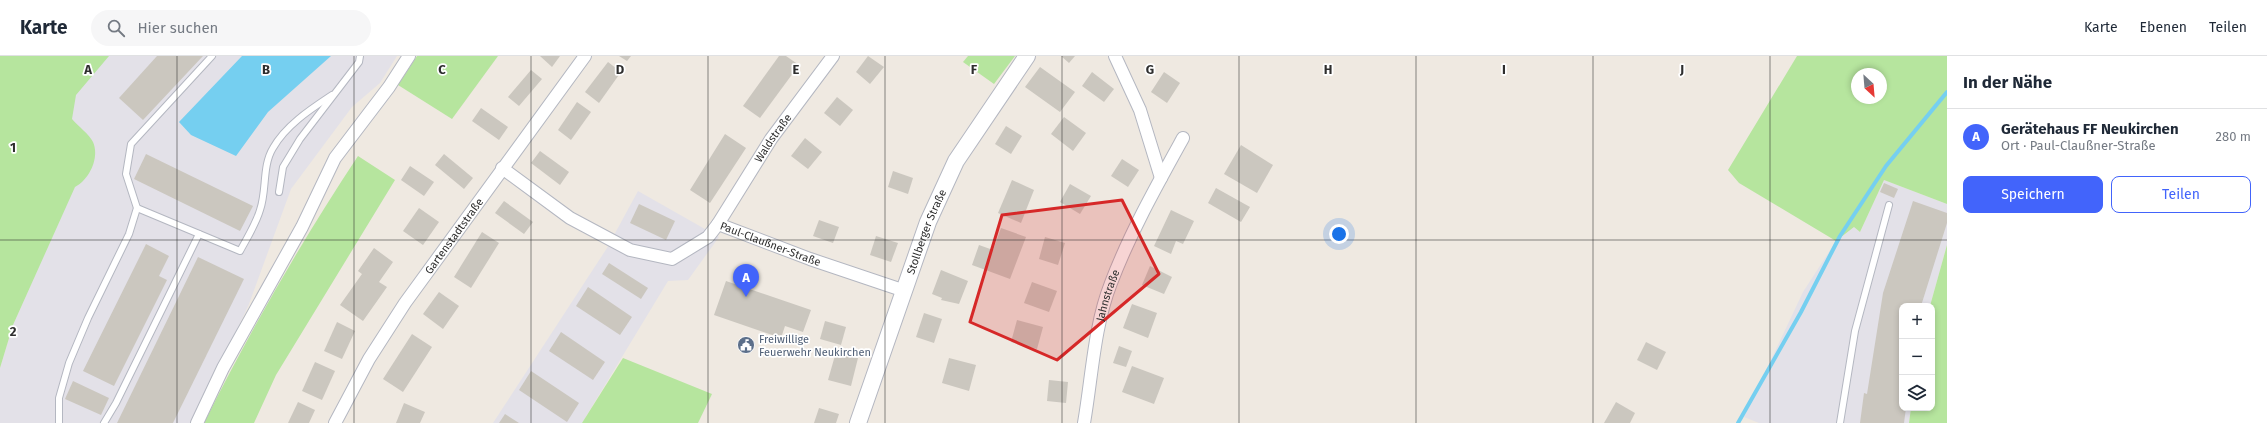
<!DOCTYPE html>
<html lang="de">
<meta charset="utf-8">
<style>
body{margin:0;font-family:"Fira Sans",sans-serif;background:#f6f6f7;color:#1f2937}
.controls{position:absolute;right:12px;bottom:12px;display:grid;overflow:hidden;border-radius:8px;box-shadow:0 2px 6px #0003}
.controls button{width:36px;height:36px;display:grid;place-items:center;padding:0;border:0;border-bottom:1px solid #e0e1e3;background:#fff;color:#1f2937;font:20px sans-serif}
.compass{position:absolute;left:1851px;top:12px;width:36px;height:36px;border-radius:50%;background:#fff;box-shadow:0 2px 6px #0003;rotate:154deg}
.you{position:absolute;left:1339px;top:178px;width:14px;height:14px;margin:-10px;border:3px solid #fff;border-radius:50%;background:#1a73e8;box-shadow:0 0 0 6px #1a73e833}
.badge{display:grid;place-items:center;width:26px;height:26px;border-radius:50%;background:#4264fb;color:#fff;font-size:13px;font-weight:700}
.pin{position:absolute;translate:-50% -33px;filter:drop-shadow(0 1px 2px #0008)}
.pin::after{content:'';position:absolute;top:21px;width:14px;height:12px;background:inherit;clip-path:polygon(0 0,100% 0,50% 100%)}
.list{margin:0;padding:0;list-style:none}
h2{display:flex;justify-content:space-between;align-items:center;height:52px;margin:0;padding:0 16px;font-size:17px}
h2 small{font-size:13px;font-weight:400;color:#747a83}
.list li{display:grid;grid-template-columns:26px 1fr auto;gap:12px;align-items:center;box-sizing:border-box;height:56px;padding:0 16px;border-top:1px solid #e0e1e3}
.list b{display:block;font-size:15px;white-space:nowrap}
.list p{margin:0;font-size:13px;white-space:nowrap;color:#747a83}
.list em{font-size:13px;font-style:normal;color:#747a83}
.actions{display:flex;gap:8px;padding:12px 16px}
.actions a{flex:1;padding:9px 0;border:1px solid #4264fb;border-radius:8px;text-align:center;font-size:14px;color:#4264fb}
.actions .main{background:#4264fb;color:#fff}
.icon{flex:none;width:22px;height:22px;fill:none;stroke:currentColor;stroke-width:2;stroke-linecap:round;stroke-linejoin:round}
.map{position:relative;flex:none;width:1947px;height:367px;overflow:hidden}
header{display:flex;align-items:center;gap:24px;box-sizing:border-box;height:56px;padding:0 20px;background:#fff;border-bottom:1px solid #e0e1e3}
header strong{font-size:19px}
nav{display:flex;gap:22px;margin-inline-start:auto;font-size:14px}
.search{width:280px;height:36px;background:#f6f6f7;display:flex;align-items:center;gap:10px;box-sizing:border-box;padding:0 14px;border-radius:22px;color:#747a83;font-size:15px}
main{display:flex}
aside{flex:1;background:#fff}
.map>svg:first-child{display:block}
.industrial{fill:#e3e1e8}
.green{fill:#b6e59e;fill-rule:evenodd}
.water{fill:#75cff0}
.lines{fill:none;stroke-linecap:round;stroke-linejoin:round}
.stream{stroke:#75cff0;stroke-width:4}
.building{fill:#cbc7bf}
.lane-casing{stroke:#b4b7c1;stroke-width:8}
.street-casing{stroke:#b4b7c1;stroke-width:14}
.secondary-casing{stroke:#b4b7c1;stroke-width:18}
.lane{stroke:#fff;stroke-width:6}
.street{stroke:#fff;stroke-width:12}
.secondary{stroke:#fff;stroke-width:16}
.marked{fill:#d62828;fill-opacity:0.2;stroke:#d62828;stroke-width:3;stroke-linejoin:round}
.grid{fill:none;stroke:#2e2e2e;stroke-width:1;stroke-opacity:0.55}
.labels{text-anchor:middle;stroke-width:3.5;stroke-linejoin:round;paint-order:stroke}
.street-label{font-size:11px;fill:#2e2e2e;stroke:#fff}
.service-label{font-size:11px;fill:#4e5e75;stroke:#fff;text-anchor:start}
.grid-label{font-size:13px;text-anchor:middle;font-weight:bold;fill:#2e2e2e;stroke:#fff;stroke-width:3.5;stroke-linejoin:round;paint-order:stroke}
</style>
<header>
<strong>Karte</strong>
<div class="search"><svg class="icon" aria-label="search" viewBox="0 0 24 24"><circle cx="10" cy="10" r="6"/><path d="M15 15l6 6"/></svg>Hier suchen</div>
<nav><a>Karte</a><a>Ebenen</a><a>Teilen</a></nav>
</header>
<main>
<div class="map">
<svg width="1947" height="367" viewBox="0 0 1947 367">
<rect width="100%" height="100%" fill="#efe9e1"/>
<g class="industrial">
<polygon points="106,0 397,0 380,27 352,51 291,133 249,248 193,367 0,367 0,312 13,269 78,123 48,72"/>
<polygon points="1884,124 1947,148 1947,189 1930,250 1902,250 1902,352 1911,352 1909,367 1759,367 1744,361 1803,236 1836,185 1854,171 1860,176"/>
<polygon points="638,135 719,181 688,224 668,225 582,367 493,367 607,192"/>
</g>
<g class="green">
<path d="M 0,0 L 109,0 L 76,39 L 72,63 C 78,70 89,78 93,86 C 100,102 89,124 75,131 L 13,269 L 0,312 Z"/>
<polygon points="417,0 498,0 452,63 398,29"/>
<polygon points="968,0 1015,0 994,28 963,6"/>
<path d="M 1797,0 L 1947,0 L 1947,148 L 1884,124 L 1860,176 L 1854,171 L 1836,185 L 1739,127 L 1728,114 ZM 1857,18 L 1881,18 L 1881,42 L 1857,42 Z"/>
<path d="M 358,100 L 395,124 L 276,319 L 254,367 L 204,367 C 250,275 301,186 358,100 Z"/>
<polygon points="1947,189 1947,367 1909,367 1911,352 1932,352 1932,250 1930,250"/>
<polygon points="623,302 712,338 698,367 582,367"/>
</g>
<polygon class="water" points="242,0 331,0 268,56 236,100 191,79 179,66"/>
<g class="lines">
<polyline class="stream" points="1738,367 1801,256 1840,180 1886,110 1947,36"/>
</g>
<g class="building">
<polygon points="157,0 203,0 143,64 119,42"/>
<polygon points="540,0 560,0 552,11"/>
<polygon points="619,0 631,0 627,5"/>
<polygon points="779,0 786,0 799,9 760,62 743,50"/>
<polygon points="868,0 884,11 870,28 856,16"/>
<polygon points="1061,0 1075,0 1069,7"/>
<polygon points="608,6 621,16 599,47 585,36"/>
<polygon points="1040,11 1075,36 1060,56 1025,31"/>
<polygon points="531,14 542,23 519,50 508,41"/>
<polygon points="1092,16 1114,33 1104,46 1082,30"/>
<polygon points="1164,16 1180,27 1167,47 1151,36"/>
<polygon points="837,41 853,54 840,70 824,57"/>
<polygon points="577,46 591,56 571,84 558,74"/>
<polygon points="481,52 508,71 499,84 472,65"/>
<polygon points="1064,61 1086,77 1073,95 1051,78"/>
<polygon points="1006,70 1022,80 1011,98 995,88"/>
<polygon points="725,78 746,92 710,147 690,134"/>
<polygon points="805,82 822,96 808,113 791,100"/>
<polygon points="1241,89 1273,109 1257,137 1224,118"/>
<polygon points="540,95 569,116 560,129 531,107"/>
<polygon points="146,98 253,150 240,175 134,123"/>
<polygon points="444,98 473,122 464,133 435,109"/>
<polygon points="1122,103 1139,114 1128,131 1111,120"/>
<polygon points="410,110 434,126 424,140 401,124"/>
<polygon points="893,115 913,122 908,138 888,131"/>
<polygon points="1012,124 1034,134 1021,167 998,157"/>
<polygon points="1884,127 1898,133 1894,142 1880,136"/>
<polygon points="1070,128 1091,140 1080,158 1060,146"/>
<polygon points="1216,132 1250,151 1241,166 1208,147"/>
<polygon points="504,145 533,166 524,178 495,157"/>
<polygon points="1913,145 1947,157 1947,167 1921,250 1902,250 1902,352 1906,352 1904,367 1860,367 1864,337 1867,338 1883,237"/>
<polygon points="639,148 675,165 666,184 630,167"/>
<polygon points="419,152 439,166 423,189 403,175"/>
<polygon points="1171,154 1194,165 1183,188 1176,185 1171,198 1154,190"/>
<polygon points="819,164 839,171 833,187 813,180"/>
<polygon points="1001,172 1026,181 1010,223 972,209 979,189 993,194"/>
<polygon points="482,176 499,187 471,232 454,221"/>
<polygon points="876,180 898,187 891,206 870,199"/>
<polygon points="1045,181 1065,187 1058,209 1039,203"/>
<polygon points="146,188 169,200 159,220 167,224 114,330 83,315"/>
<polygon points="374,192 393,206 379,226 387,231 363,265 340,249 362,218 358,215"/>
<polygon points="198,201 244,223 173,367 117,367"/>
<polygon points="609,207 648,232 641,243 602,218"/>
<polygon points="1150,210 1172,221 1164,238 1142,229"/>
<polygon points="941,214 968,225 959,248 941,244 942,242 932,238"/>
<polygon points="726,225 811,254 803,276 785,270 781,282 714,259"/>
<polygon points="1032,226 1057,235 1049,256 1024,247"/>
<polygon points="588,231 632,261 620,279 576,250"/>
<polygon points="439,236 459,250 443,273 423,258"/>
<polygon points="1132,248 1157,257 1148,282 1123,272"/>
<polygon points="924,257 942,263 934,287 916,281"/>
<polygon points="1017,264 1043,271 1037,293 1011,286"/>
<polygon points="825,265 846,271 841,289 820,283"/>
<polygon points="337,266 355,275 342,303 324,295"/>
<polygon points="561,276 605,306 593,324 549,295"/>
<polygon points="412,278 432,291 403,336 383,323"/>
<polygon points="1646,286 1666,296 1657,314 1637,304"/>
<polygon points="1119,290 1132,295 1126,311 1113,307"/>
<polygon points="836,296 858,302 851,330 828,324"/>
<polygon points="949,302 976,309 969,335 942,327"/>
<polygon points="315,306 335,315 322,344 302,335"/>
<polygon points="1132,310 1164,322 1154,348 1122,336"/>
<polygon points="531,315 579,347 567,366 519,334"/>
<polygon points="1049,324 1068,326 1066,347 1047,345"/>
<polygon points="73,325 109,342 101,359 65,343"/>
<polygon points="298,346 315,354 309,367 288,367"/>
<polygon points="1616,346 1635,357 1630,367 1604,367"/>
<polygon points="404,347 425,356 420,367 396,367"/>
<polygon points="819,352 839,358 836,367 814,367"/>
<polygon points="505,358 519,367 499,367"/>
</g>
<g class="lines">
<g class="lane-casing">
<g id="lane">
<polyline points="279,136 283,111 300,83 359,6 360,0"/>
<path d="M 137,152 L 240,195 C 247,182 256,168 260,154 C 267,134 262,110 273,92 C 286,69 311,53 332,39"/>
<polyline points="59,367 59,342 69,307 88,262 129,178 137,152 126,118 131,88 212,0"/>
<polyline points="104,367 116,347 199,178"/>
<polyline points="1840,367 1855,275 1889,149"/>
</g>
</g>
<g class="street-casing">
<g id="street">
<polyline points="1115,0 1140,54 1161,122"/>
<path id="s1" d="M 502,112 L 570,162 L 630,194 L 672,203 L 708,181 L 718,168 L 810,203 L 905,235"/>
<path id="s2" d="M 718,168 L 771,83 L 833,0"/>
<polyline points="197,367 223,312 302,171 335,102 389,31 409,0"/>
<path id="s3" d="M 335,367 L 369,303 L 405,247 L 585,0"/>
<path id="s4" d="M 1084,367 C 1092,321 1094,270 1111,227 C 1130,177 1157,129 1183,82"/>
</g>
</g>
<g class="secondary-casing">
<g id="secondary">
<path id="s5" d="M 858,367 L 928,166 L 956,105 L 1027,0"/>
</g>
</g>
<use href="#lane" class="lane"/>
<use href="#street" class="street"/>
<use href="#secondary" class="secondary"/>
</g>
<path class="marked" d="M 1122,144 L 1159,218 L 1057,304 L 970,266 L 1002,159 Z"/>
<path class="grid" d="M 177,0 L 177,367M 354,0 L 354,367M 531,0 L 531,367M 708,0 L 708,367M 885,0 L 885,367M 1062,0 L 1062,367M 1239,0 L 1239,367M 1416,0 L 1416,367M 1593,0 L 1593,367M 1770,0 L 1770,367M 0,184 L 1947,184"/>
<defs>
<g id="civic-disc" transform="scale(0.9)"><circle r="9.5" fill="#5c6f8a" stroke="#fff"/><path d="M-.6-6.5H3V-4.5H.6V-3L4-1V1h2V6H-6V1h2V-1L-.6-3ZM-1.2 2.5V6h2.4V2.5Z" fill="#fff"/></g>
</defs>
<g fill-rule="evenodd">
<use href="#civic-disc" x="746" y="289"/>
</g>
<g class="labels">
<g class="street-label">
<text dy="4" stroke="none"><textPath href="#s2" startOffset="102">Waldstraße</textPath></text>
<text dy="4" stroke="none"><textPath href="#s5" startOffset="203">Stollberger Straße</textPath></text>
<text dy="4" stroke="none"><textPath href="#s3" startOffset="222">Gartenstadtstraße</textPath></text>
<text dy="4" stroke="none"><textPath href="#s1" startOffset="310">Paul-Claußner-Straße</textPath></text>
<text dy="4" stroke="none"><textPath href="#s4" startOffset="130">Jahnstraße</textPath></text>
</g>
<g class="service-label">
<text x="759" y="287">Freiwillige<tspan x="759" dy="13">Feuerwehr Neukirchen</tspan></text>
</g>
</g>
<g class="grid-label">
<text x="88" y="18">A</text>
<text x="266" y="18">B</text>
<text x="442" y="18">C</text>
<text x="620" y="18">D</text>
<text x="796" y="18">E</text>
<text x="974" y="18">F</text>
<text x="1150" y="18">G</text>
<text x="1328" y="18">H</text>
<text x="1504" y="18">I</text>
<text x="1682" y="18">J</text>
<text x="13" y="96">1</text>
<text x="13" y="280">2</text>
</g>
</svg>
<div class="controls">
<button>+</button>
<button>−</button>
<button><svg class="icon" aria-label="layers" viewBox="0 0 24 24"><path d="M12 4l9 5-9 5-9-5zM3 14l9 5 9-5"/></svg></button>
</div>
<svg class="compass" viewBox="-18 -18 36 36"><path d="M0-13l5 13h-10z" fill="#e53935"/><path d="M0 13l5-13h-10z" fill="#747a83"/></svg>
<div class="you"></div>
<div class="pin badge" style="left:746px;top:241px">A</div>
</div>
<aside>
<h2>In der Nähe<small></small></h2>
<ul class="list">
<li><span class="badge">A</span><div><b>Gerätehaus FF Neukirchen</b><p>Ort · Paul-Claußner-Straße</p></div><em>280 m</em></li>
</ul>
<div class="actions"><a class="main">Speichern</a><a>Teilen</a></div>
</aside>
</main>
